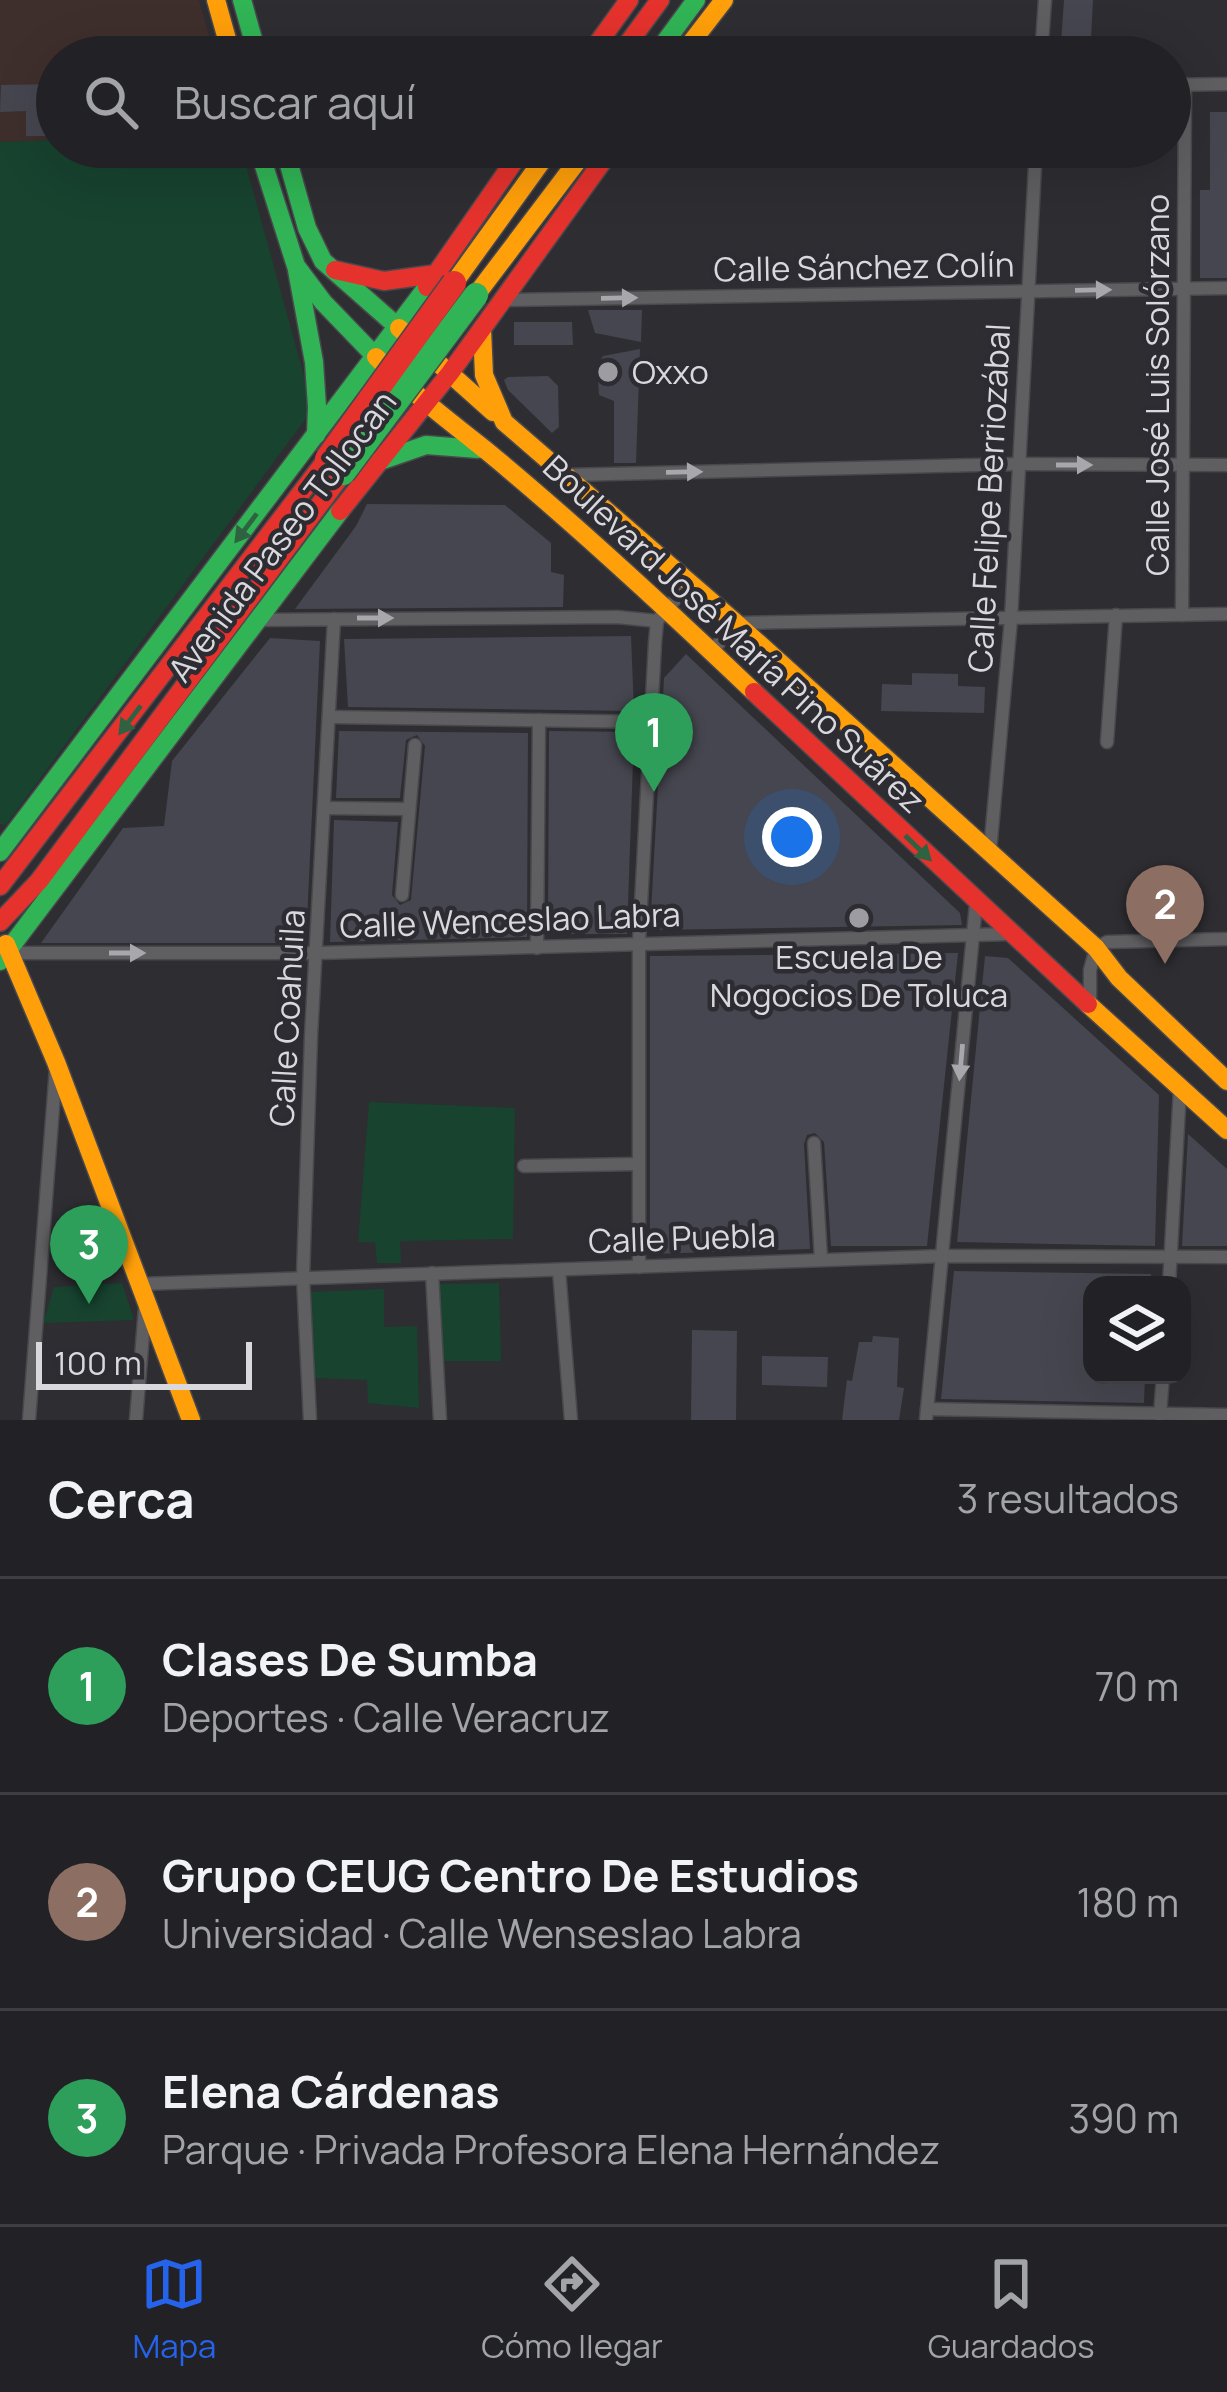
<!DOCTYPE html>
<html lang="es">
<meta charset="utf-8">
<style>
body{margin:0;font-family:Manrope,sans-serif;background:#2a2a2e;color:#f1f3f6}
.controls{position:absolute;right:36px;bottom:36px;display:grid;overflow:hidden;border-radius:24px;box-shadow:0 12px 48px #0002}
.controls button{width:108px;height:108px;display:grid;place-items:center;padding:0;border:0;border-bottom:3px solid #3f3f43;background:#222226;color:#f1f3f6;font:60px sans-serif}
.scale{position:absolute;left:36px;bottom:30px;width:216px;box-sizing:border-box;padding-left:12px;border:6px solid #d9d8dd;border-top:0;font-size:33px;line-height:42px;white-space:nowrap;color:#d9d8dd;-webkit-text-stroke:9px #2d2c33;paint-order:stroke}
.you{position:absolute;left:792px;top:837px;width:42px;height:42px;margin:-30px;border:9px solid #fff;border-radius:50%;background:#1a73e8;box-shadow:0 0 0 18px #1a73e833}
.badge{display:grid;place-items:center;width:78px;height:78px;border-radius:50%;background:#2563eb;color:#fff;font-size:39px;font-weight:700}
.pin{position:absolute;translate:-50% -99px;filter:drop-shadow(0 3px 6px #0008)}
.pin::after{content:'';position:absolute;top:63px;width:42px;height:36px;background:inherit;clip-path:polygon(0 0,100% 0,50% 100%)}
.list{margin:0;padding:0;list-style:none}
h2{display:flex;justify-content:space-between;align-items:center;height:156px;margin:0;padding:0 48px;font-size:51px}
h2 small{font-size:39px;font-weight:400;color:#a2a4a7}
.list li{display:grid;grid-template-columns:78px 1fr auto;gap:36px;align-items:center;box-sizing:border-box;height:216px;padding:0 48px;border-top:3px solid #3f3f43}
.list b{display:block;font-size:45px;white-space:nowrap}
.list p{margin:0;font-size:39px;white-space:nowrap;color:#a2a4a7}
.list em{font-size:39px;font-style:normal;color:#a2a4a7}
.icon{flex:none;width:66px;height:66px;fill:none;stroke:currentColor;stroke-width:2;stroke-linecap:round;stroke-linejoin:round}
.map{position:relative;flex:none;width:1227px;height:1420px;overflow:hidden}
.search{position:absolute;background:#222226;box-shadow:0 12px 48px #0002;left:36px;right:36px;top:36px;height:132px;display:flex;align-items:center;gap:30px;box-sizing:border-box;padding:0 42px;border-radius:66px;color:#a2a4a7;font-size:45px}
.sheet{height:804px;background:#222226}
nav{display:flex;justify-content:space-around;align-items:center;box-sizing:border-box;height:168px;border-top:3px solid #3f3f43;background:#222226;font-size:33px;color:#a2a4a7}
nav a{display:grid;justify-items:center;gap:6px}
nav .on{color:#2563eb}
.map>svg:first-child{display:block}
.education{fill:#3f2f2c}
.green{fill:#17432f}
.building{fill:#45464f}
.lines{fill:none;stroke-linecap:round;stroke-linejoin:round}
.street-casing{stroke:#49484d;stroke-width:15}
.fast-casing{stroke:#49484d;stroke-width:21}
.slow-casing{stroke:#49484d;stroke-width:21}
.jam-casing{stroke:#49484d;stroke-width:21}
.street{stroke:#5f5f62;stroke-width:12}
.fast{stroke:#30b455;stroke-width:18}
.slow{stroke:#ff9f0a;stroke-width:18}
.jam{stroke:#e5322d;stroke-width:18}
.fast-bridge-casing{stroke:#49484d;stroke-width:27;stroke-linecap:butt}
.jam-bridge-casing{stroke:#49484d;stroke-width:27;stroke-linecap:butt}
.fast-bridge{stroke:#30b455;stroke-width:24}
.jam-bridge{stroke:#e5322d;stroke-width:24}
.oneway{fill:#a8a8ac}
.oneway2{fill:#2e6241}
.poi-dot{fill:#9d9ca1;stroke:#2d2c33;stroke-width:4.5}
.labels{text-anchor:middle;stroke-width:9;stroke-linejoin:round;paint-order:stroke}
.street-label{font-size:33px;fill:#d9d8dd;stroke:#2d2c33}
.poi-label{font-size:33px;fill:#d9d8dd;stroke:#2d2c33;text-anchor:start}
</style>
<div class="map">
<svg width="1227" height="1420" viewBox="0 0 1227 1420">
<rect width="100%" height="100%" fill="#2e2d32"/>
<polygon class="education" points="0,0 199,0 215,57 57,57 57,140 0,142"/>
<g class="green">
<polygon points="57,140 57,147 241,147 307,387 307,417 6,825 0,824 0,142"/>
<polygon points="369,1102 515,1108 513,1239 400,1241 401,1263 377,1263 375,1242 358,1242"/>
<polygon points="122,1283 134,1320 43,1323 54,1287"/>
<polygon points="499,1283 501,1361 444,1361 437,1284"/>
<polygon points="384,1289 384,1327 417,1326 419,1408 368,1403 367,1380 314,1378 309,1292"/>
</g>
<g class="building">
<polygon points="1064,0 1093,0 1090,57 1060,57"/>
<polygon points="57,84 57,136 26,136 26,111 0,112 1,85"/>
<polygon points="1210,112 1227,112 1227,278 1200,278 1200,190 1210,190"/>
<polygon points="588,310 642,310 641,342 595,333"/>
<polygon points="514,322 572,322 573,345 514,345"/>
<polygon points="640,349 636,463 614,463 614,401 599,395 597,366 603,356"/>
<polygon points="548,376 558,386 559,427 552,433 508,390 504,380 508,377"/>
<polygon points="367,504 505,505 551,543 551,572 564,575 563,607 295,609 356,526"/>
<polygon points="631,636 634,711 348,707 344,639"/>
<polygon points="270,638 320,641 306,943 41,943 123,828 164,826 172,761"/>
<polygon points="686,654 960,913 962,925 650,930 664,678"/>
<polygon points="912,673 958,674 958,686 985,687 984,713 881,711 882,684 912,685"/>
<polygon points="339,731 528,733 527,937 330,942 334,820 398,822 392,895 400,905 411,900 425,746 417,735 406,740 400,798 336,798"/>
<polygon points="549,731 634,732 627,934 548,934"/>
<polygon points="958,953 927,1246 831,1246 824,1142 815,1133 807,1135 804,1144 810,1249 650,1254 650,956"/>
<polygon points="985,956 1008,958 1159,1095 1155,1246 957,1242"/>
<polygon points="1188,1134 1227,1169 1227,1246 1182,1246"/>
<polygon points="954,1271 1151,1274 1151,1285 1092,1285 1092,1375 1145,1375 1144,1403 941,1399"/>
<polygon points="692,1330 737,1331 736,1420 691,1420"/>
<polygon points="873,1336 899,1338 897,1387 904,1388 899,1420 842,1420 847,1380 852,1381 859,1342 872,1342"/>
<polygon points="762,1356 828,1357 827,1387 762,1385"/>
</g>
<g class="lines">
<g class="street-casing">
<g id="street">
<polyline points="1041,57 1045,0"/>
<polyline points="1170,85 1227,84"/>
<polyline points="502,300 1227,288"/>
<polyline points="568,475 1018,464 1227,465"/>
<polyline points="1182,615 1185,84"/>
<polyline points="258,620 617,617 657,621"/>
<polyline points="712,651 736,623 1227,614"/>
<polyline points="331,717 650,722"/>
<polyline points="1107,742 1116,615"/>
<polyline points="325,808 409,809"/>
<polyline points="990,851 1011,619 1036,147"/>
<polyline points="402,895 415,745"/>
<polyline points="537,948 539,720"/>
<polyline points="10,953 317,953 1010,934"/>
<polyline points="1090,1005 1090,970 1096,948 1107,942 1227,939"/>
<polyline points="814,1143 821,1259"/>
<polyline points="524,1166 638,1164"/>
<polyline points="639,1267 639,942 655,643 657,621 689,583"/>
<polyline points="559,1270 571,1420"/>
<polyline points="432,1273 440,1420"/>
<polyline points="140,1284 943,1256 1227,1257"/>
<polyline points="1169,1285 1180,1089"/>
<polyline points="927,1409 1227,1415"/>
<polyline points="1160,1415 1163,1375"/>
<polyline points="29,1420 56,1068"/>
<polyline points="136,1420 145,1308"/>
<polyline points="310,1420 303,1277 311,1036 334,619"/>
<polyline points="926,1420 976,904"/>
</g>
</g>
<g class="fast-casing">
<g id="fast">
<polyline points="242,0 258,57"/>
<polyline points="654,57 696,0"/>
<polyline points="258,147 296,266 323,302 376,357"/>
<polyline points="284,147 307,228 323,261 399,328"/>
<polyline points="297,270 314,362 317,407"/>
<polyline points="316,435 317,407"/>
<polyline points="377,462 426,445 478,449"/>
<polyline points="0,852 427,287"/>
<polyline points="0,961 340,511"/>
</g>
</g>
<g class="slow-casing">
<g id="slow">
<polyline points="216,0 232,57"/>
<polyline points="680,57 724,0"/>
<polyline points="454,283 552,147"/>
<polyline points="476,295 588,147"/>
<polyline points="399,328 493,412"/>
<polyline points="482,329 484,375 504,422 736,623 1096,948 1119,978 1227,1081"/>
<path d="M 376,357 C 411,392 449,421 488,452 C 580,528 668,610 754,692"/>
<polyline points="6,944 56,1062 191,1420"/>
<polyline points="1088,1004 1227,1130"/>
</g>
</g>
<g class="jam-casing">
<g id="jam">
<polyline points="588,57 629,0"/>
<polyline points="618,57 660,0"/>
<polyline points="335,270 384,281 436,274"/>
<polyline points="427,287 524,147"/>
<polyline points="340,511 450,373 613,147"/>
<polyline points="754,692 1088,1004"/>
<polyline points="0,886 327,459"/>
<polyline points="0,922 39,881 343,473"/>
</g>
</g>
<use href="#street" class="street"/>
<use href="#fast" class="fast"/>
<use href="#slow" class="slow"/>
<use href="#jam" class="jam"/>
<g class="fast-bridge-casing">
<polyline id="fast-bridge" points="343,473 476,295"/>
</g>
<g class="jam-bridge-casing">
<polyline id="jam-bridge" points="327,459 454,283"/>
</g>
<use href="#fast-bridge" class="fast-bridge"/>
<use href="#jam-bridge" class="jam-bridge"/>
</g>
<defs><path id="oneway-solid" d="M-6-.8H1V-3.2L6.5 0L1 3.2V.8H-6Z" transform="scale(3)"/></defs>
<g class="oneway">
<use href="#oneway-solid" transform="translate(1093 290) rotate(-1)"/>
<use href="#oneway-solid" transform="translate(619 298) rotate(-1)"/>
<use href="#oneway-solid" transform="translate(1074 465)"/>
<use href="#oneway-solid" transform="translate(684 472) rotate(-1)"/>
<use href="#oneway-solid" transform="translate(375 618)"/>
<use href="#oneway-solid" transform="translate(127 953)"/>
<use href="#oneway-solid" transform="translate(961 1062) rotate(95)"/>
</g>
<g class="oneway2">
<use href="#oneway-solid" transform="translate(246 528) rotate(127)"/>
<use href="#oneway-solid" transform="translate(130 720) rotate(127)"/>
<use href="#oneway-solid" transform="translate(918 848) rotate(44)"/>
</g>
<g class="poi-dot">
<circle cx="608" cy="372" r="12"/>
<circle cx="859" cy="918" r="12"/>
</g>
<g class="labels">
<g class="street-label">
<text transform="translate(864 267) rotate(-1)" y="12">Calle Sánchez Colín</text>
<text transform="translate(1157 385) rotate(-90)" y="12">Calle José Luis Solórzano</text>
<text transform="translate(989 498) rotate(-87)" y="12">Calle Felipe Berriozábal</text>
<text transform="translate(282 536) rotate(-53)" y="12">Avenida Paseo Tollocan</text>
<text transform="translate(734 634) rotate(43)" y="12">Boulevard José María Pino Suárez</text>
<text transform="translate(510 920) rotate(-2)" y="12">Calle Wenceslao Labra</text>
<text transform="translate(287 1018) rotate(-87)" y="12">Calle Coahuila</text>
<text transform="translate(682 1238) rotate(-2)" y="12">Calle Puebla</text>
</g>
<g class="poi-label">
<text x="632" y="384">Oxxo</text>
<text x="859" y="969" text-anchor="middle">Escuela De<tspan x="859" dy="38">Nogocios De Toluca</tspan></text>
</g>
</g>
</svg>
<div class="controls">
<button><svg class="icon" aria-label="layers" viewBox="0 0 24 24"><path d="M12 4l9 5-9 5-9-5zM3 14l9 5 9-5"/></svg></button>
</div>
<div class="scale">100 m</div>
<div class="you"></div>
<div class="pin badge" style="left:654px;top:792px;background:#2e9e5b">1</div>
<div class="pin badge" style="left:1165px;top:964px;background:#8d6e63">2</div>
<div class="pin badge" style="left:89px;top:1304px;background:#2e9e5b">3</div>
<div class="search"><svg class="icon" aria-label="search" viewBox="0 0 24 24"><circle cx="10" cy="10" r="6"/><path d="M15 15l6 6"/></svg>Buscar aquí</div>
</div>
<section class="sheet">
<h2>Cerca<small>3 resultados</small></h2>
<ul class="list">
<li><span class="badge" style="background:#2e9e5b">1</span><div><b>Clases De Sumba</b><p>Deportes · Calle Veracruz</p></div><em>70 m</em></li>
<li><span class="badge" style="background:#8d6e63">2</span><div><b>Grupo CEUG Centro De Estudios</b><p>Universidad · Calle Wenseslao Labra</p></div><em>180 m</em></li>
<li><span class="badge" style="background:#2e9e5b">3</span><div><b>Elena Cárdenas</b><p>Parque · Privada Profesora Elena Hernández</p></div><em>390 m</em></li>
</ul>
</section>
<nav>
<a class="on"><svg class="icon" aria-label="map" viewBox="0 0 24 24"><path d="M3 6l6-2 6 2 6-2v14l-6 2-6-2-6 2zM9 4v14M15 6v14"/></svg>Mapa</a>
<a><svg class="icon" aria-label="directions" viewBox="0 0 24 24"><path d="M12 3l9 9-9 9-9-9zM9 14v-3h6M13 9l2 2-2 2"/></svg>Cómo llegar</a>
<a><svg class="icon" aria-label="saved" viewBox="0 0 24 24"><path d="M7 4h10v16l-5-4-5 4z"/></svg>Guardados</a>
</nav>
